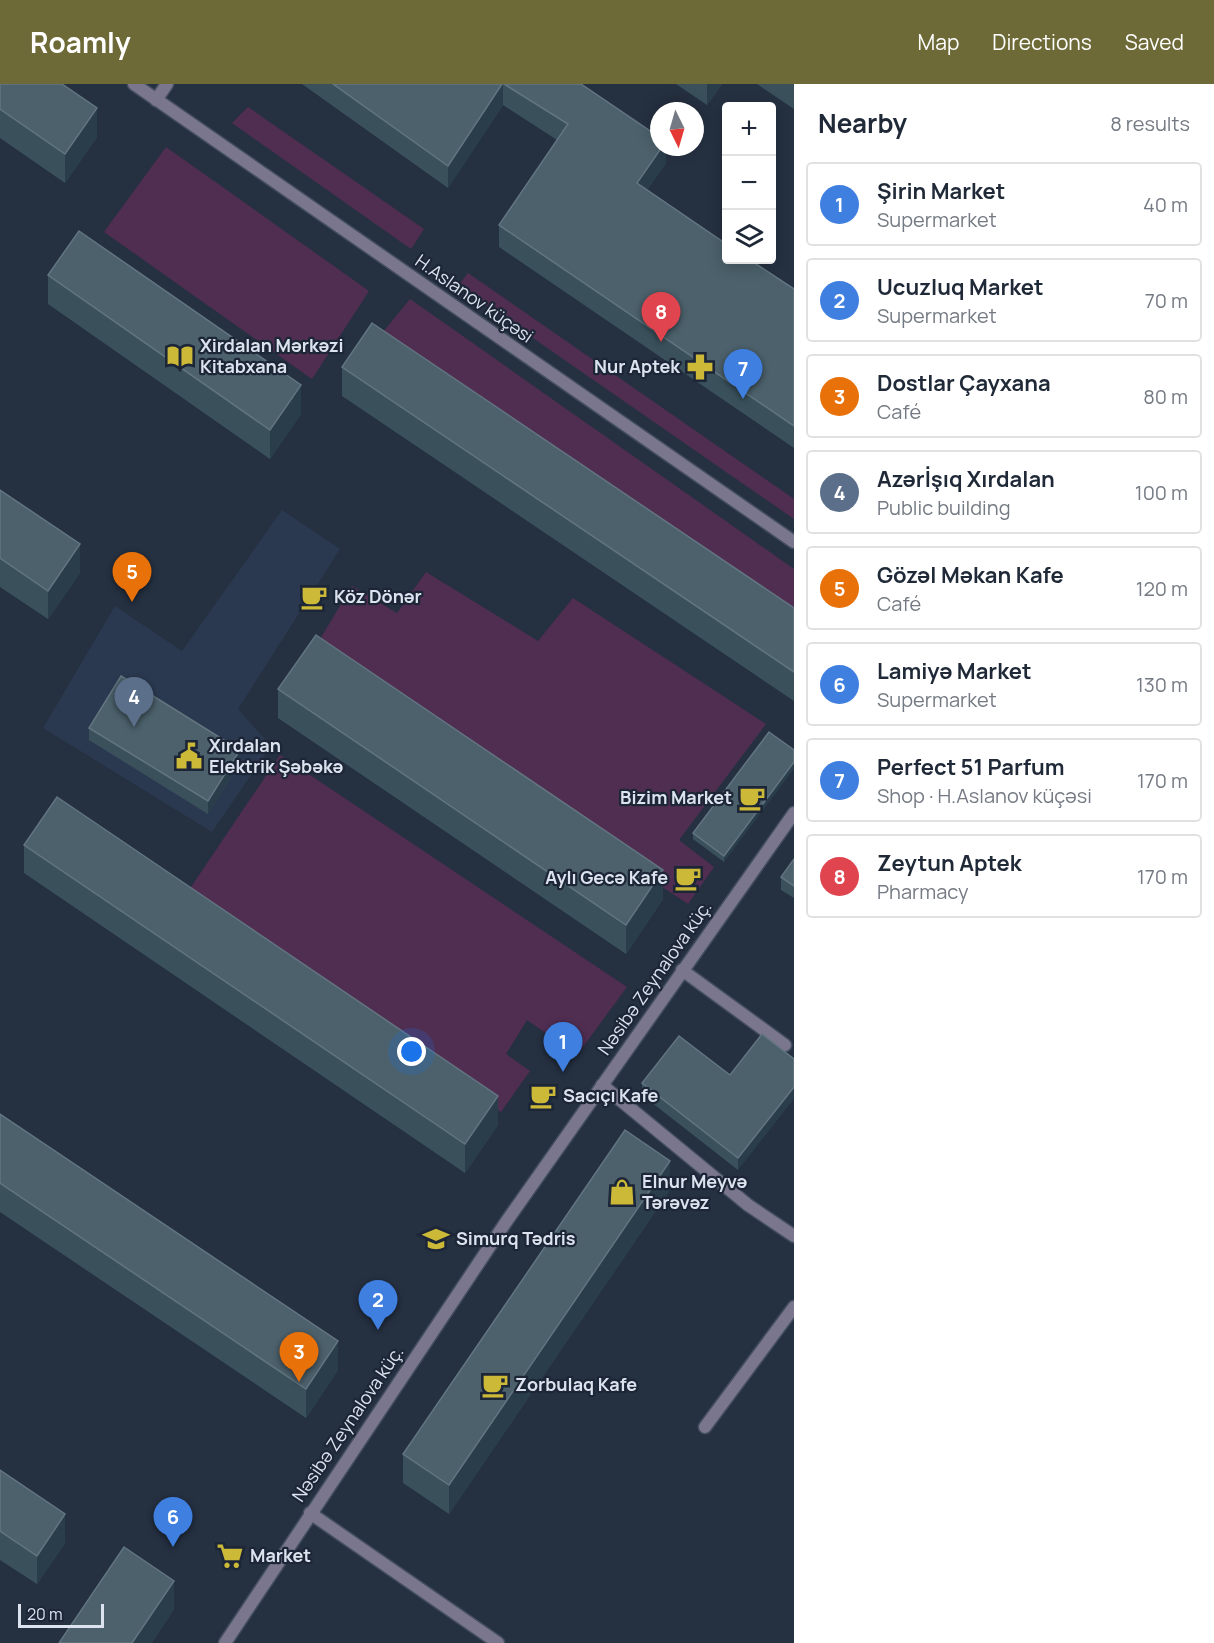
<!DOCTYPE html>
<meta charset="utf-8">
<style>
body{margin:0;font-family:Manrope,sans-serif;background:#f2f2f3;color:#1f2937}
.controls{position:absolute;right:18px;top:18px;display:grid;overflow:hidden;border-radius:6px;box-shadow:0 3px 15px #0003}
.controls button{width:54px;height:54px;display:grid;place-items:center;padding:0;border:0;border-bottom:2px solid #e0e1e3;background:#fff;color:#1f2937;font:30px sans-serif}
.compass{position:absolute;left:650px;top:18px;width:54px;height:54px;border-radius:50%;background:#fff;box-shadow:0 3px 15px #0003;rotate:175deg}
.scale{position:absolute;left:18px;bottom:15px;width:86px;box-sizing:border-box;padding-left:6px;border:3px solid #dce3ef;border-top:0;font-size:16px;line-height:21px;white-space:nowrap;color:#dce3ef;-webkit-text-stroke:4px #1c2637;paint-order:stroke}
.you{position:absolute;left:412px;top:968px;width:21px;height:21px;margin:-15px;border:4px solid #fff;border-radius:50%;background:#1a73e8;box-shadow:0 0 0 9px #1a73e833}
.badge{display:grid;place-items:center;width:39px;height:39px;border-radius:50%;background:#6d6a37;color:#fff;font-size:20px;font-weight:700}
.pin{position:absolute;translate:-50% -50px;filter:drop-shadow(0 2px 3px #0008)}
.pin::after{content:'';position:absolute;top:32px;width:21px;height:18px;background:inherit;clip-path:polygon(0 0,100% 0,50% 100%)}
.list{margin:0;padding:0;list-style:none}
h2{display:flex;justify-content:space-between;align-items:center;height:78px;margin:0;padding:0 24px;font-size:26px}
h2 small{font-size:20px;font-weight:400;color:#747a83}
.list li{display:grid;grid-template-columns:39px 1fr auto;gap:18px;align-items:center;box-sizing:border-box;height:84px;margin:0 12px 12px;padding:0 12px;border:2px solid #e0e1e3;border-radius:6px}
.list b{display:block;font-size:22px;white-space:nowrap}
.list p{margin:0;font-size:20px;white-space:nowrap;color:#747a83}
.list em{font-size:20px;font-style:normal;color:#747a83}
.icon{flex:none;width:33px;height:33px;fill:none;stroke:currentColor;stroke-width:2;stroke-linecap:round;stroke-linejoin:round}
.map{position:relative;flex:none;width:794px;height:1559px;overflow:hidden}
header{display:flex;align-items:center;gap:36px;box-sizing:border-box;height:84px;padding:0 30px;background:#6d6a37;color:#fff}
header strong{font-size:28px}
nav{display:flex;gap:33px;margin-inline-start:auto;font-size:21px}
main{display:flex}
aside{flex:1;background:#fff}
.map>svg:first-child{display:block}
.built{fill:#2b3950}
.green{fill:#502e52}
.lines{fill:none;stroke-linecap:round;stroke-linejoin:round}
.minor-casing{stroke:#424d5d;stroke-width:15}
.tertiary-casing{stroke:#424d5d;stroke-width:15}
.minor{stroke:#7a768d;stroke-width:12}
.tertiary{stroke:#7a768d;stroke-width:12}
.wall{fill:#3a515c}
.shaded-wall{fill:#2a3d4b}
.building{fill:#4c616c;stroke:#627580;stroke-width:1.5}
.labels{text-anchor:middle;stroke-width:4.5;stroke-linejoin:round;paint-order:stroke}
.street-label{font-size:18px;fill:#dce3ef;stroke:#1c2637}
.poi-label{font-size:18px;font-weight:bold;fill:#dce3ef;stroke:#1c2637;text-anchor:start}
</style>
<header>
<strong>Roamly</strong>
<nav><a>Map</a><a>Directions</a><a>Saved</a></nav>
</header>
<main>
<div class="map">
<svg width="794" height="1559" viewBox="0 0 794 1559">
<rect width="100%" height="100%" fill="#253041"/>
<polygon class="built" points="282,426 340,465 238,625 271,662 212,748 43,644 115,522 182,567"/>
<g class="green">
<polygon points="248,23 424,145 411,165 232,39"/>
<polygon points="166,63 369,207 312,295 104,148"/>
<polygon points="468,189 794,415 794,435 458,202"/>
<polygon points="410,215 794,485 794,543 374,259"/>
<polygon points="426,488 538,557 573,514 766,640 679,756 714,783 688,820 311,570 352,502 397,529"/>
<polygon points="280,671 627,903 577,971 527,936 506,970 530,987 501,1028 187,809"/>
</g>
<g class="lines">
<g class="minor-casing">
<g id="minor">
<polyline points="682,886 785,961"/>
<polyline points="602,1001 748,1121 794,1152"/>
<polyline points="705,1343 794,1223"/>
<polyline points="310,1429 498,1559"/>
<polyline points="225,1559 506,1138 794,729"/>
</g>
</g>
<g class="tertiary-casing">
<g id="tertiary">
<polyline points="134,0 794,458"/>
<polyline points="156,16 167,0"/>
</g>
</g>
<use href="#minor" class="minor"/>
<use href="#tertiary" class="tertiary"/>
</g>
<g class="wall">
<polygon points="0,0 97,53 65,99 0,54"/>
<polygon points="302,0 581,0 666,63 666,79 647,106 794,205 794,364 499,163 499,141 557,56 503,21 448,104"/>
<polygon points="676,0 722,0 707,21"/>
<polygon points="757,0 794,0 794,25"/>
<polygon points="48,191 301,330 270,375 48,220"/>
<polygon points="342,283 794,524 794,617 342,312"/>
<polygon points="0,406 80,489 48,535 0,503"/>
<polygon points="278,605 663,815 626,870 278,634"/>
<polygon points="89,644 240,678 208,730 89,656"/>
<polygon points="769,648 724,778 693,755 693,749"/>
<polygon points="24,761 498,1041 465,1089 24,789"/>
<polygon points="794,775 794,814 781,806 781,793"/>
<polygon points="762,950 738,1086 642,1011 642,999 730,991"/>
<polygon points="0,1030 338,1286 306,1334 0,1128"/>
<polygon points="670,1106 449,1430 403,1399 403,1370"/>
<polygon points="0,1386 65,1459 37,1500 0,1476"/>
</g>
<g class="shaded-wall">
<polygon points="503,0 503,21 448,104 448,82"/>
<polygon points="707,0 722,0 707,21"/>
<polygon points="97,24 97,53 65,99 65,70"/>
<polygon points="662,63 666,63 666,79 637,121 637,99"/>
<polygon points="301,301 301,330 270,375 270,346"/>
<polygon points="80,460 80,489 48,535 48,507"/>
<polygon points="240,666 240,678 208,730 208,717"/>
<polygon points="794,678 794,685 724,778 724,772"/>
<polygon points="663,786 663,815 626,870 626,841"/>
<polygon points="794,1003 794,1015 738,1086 738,1074"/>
<polygon points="498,1012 498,1041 465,1089 465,1060"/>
<polygon points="670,1077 670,1106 449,1430 449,1401"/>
<polygon points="338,1257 338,1286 306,1334 306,1305"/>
<polygon points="65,1430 65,1459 37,1500 37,1472"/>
<polygon points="174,1497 174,1526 152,1559 132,1559"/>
</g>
<g class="building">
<polygon points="0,0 62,0 97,24 65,70 0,25"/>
<polygon points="333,0 502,0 448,82"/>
<polygon points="504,0 581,0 659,53 659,63 662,63 637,99 726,160 726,176 750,176 794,205 794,342 499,141 568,40"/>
<polygon points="79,147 301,301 270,346 48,191"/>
<polygon points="372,239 794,524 794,588 342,283"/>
<polygon points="0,406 80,460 48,507 0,474"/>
<polygon points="316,551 663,786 626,841 278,605"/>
<polygon points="121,592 240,666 208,717 89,644"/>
<polygon points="769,648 794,666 794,678 724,772 693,749"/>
<polygon points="57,713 498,1012 465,1060 24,761"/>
<polygon points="794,775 794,802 781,793"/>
<polygon points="762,950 794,975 794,1003 738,1074 642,999 679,952 730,991"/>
<polygon points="0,1030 338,1257 306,1305 0,1099"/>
<polygon points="625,1046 670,1077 449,1401 403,1370"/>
<polygon points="0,1386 65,1430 37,1472 0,1447"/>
<polygon points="124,1463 174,1497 132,1559 59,1559"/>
</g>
<defs>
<g id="library-bare" transform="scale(2.07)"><path d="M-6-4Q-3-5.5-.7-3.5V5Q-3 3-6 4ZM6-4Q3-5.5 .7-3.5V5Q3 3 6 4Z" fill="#ccb938" stroke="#1c2637" stroke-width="2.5" paint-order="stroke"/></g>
<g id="pharmacy-bare" transform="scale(2.07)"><path d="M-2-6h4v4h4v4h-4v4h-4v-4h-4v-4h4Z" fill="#ccb938" stroke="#1c2637" stroke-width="2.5" paint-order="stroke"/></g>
<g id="cafe-bare" transform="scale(2.07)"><path d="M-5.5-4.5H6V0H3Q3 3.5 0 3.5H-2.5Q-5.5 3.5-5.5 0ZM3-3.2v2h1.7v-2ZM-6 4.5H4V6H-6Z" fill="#ccb938" stroke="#1c2637" stroke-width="2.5" paint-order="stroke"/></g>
<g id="civic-bare" transform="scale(2.07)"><path d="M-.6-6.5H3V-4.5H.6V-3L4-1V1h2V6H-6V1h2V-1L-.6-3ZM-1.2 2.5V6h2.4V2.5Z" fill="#ccb938" stroke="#1c2637" stroke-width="2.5" paint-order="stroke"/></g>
<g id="shop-bare" transform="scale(2.07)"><path d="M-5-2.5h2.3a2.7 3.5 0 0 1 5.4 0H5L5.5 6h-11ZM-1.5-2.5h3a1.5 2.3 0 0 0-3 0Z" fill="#ccb938" stroke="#1c2637" stroke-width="2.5" paint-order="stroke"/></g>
<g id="university-bare" transform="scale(2.07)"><path d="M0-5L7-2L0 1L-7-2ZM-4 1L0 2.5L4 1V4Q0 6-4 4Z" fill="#ccb938" stroke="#1c2637" stroke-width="2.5" paint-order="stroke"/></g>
<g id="supermarket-bare" transform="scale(2.07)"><path d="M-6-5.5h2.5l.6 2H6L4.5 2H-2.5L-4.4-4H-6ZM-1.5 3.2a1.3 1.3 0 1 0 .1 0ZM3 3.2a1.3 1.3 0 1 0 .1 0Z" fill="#ccb938" stroke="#1c2637" stroke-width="2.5" paint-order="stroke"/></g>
</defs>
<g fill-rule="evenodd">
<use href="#library-bare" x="180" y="272"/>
<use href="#pharmacy-bare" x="700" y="283"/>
<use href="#cafe-bare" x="314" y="513"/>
<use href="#civic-bare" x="189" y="672"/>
<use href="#cafe-bare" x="752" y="714"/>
<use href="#cafe-bare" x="688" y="794"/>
<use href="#cafe-bare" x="543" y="1012"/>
<use href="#shop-bare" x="622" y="1108"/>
<use href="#university-bare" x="436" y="1155"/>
<use href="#cafe-bare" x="495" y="1301"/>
<use href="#supermarket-bare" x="230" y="1472"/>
</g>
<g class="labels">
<g class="street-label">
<text transform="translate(474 215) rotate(35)" y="6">H.Aslanov küçəsi</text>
<text transform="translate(655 894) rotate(-55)" y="6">Nəsibə Zeynalova küç.</text>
<text transform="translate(348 1340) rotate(-56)" y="6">Nəsibə Zeynalova küç.</text>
</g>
<g class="poi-label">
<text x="200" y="268">Xirdalan Mərkəzi<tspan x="200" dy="21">Kitabxana</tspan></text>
<text x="680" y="289" text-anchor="end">Nur Aptek</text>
<text x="334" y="519">Köz Dönər</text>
<text x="209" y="668">Xırdalan<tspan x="209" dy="21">Elektrik Şəbəkə</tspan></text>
<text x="732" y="720" text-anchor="end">Bizim Market</text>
<text x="668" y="800" text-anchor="end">Aylı Gecə Kafe</text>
<text x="563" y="1018">Sacıçı Kafe</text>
<text x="642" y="1104">Elnur Meyvə<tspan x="642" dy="21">Tərəvəz</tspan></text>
<text x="456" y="1161">Simurq Tədris</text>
<text x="515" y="1307">Zorbulaq Kafe</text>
<text x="250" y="1478">Market</text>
</g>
</g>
</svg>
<div class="controls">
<button>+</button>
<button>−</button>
<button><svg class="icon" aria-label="layers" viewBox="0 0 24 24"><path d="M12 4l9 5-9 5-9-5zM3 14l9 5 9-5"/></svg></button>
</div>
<svg class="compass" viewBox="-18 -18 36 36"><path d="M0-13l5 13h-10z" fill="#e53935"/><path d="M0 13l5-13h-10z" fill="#747a83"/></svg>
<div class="scale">20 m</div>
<div class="you"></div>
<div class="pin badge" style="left:563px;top:988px;background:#3f7fe0">1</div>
<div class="pin badge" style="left:378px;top:1246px;background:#3f7fe0">2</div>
<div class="pin badge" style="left:299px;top:1298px;background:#e8710a">3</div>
<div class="pin badge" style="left:134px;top:643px;background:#5c6f8a">4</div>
<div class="pin badge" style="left:132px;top:518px;background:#e8710a">5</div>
<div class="pin badge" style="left:173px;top:1463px;background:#3f7fe0">6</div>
<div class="pin badge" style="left:743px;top:315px;background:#3f7fe0">7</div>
<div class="pin badge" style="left:661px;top:258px;background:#e0444e">8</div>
</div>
<aside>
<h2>Nearby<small>8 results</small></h2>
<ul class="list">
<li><span class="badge" style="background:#3f7fe0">1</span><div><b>Şirin Market</b><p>Supermarket</p></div><em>40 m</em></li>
<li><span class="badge" style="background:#3f7fe0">2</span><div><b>Ucuzluq Market</b><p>Supermarket</p></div><em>70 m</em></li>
<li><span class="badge" style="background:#e8710a">3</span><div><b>Dostlar Çayxana</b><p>Café</p></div><em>80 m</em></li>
<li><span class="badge" style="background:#5c6f8a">4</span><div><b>Azərİşıq Xırdalan</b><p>Public building</p></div><em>100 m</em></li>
<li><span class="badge" style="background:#e8710a">5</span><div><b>Gözəl Məkan Kafe</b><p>Café</p></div><em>120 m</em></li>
<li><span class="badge" style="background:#3f7fe0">6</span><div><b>Lamiyə Market</b><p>Supermarket</p></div><em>130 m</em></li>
<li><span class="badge" style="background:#3f7fe0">7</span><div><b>Perfect 51 Parfum</b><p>Shop · H.Aslanov küçəsi</p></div><em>170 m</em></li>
<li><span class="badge" style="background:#e0444e">8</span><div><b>Zeytun Aptek</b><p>Pharmacy</p></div><em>170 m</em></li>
</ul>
</aside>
</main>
